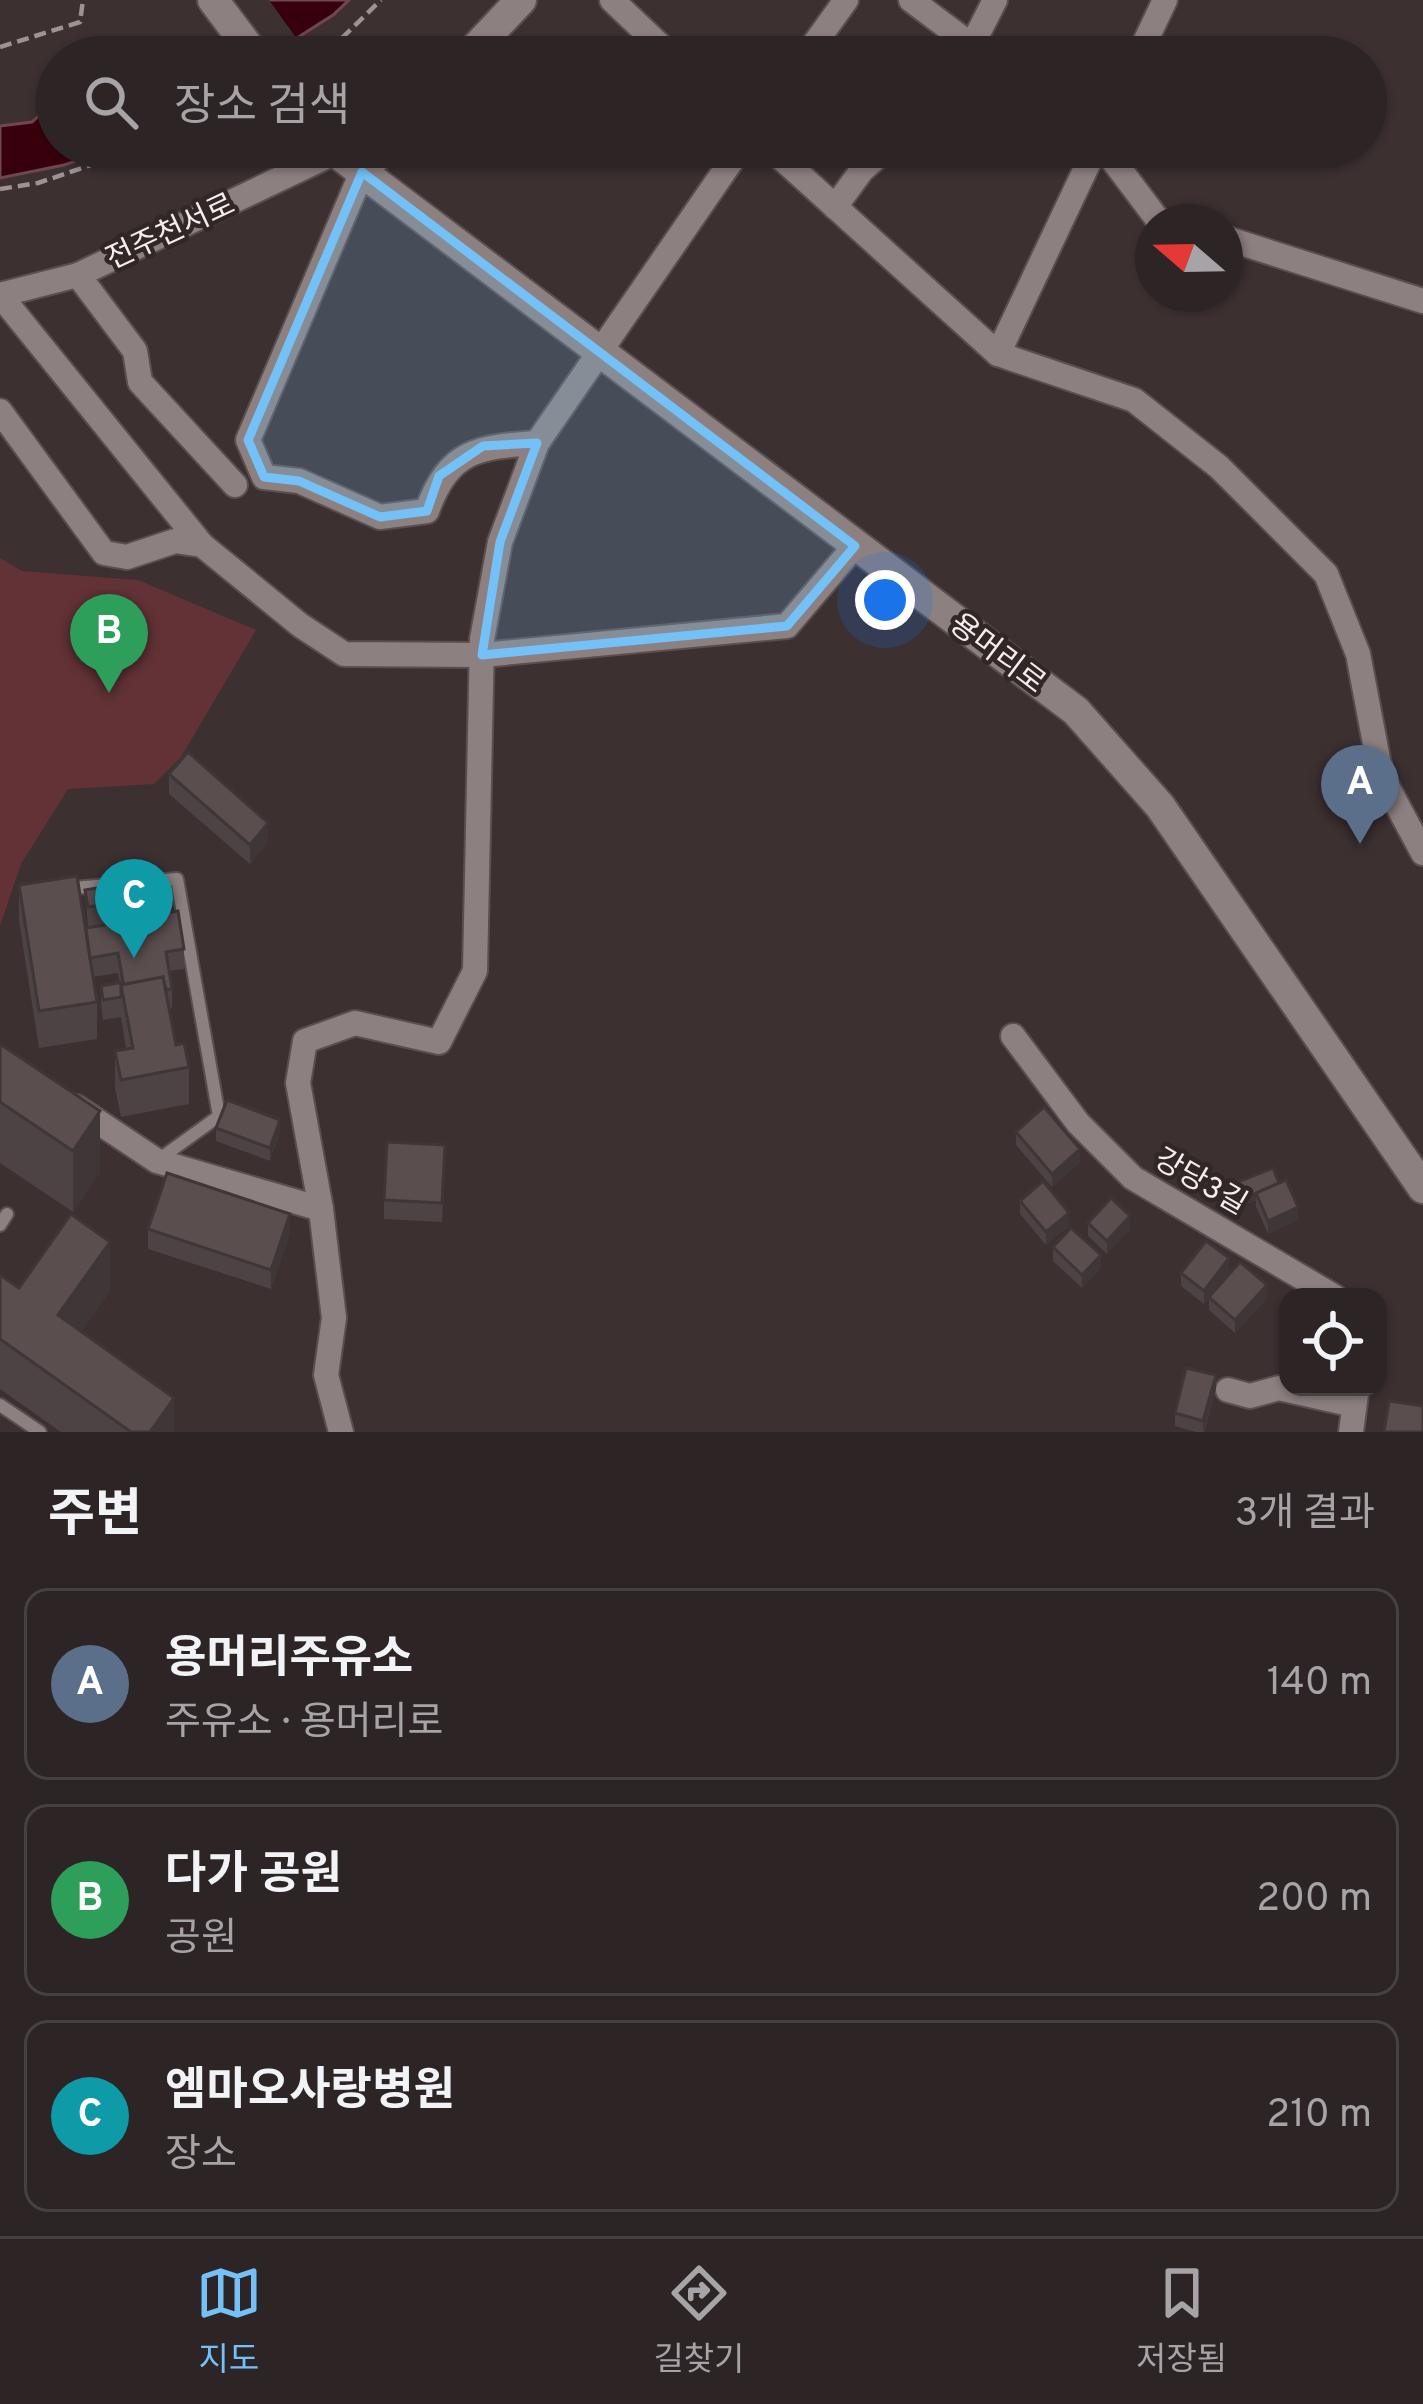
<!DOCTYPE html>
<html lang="ko">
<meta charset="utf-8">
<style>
body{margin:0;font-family:Overpass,"Noto Sans KR",sans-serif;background:#393032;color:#f1f3f6}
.controls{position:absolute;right:36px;bottom:36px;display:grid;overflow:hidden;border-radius:24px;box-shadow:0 3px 9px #0004}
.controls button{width:108px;height:108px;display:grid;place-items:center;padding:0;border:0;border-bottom:3px solid #484142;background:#2d2425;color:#f1f3f6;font:60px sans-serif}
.compass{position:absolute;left:1135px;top:204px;width:108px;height:108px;border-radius:50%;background:#2d2425;box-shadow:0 3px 9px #0004;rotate:290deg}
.you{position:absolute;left:885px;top:600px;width:42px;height:42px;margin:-30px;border:9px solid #fff;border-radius:50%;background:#1a73e8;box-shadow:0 0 0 18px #1a73e833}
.badge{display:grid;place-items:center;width:78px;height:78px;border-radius:50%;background:#73c1f6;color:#fff;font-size:39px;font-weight:700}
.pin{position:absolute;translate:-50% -99px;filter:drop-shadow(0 3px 6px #0008)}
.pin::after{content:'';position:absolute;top:63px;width:42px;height:36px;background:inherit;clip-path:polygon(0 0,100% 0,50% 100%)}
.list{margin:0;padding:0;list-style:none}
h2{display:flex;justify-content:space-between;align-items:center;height:156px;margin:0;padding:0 48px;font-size:51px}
h2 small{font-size:39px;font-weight:400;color:#a7a4a7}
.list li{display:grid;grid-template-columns:78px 1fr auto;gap:36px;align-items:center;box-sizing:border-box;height:192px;margin:0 24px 24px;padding:0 24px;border:3px solid #484142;border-radius:24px}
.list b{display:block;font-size:45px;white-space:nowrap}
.list p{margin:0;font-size:39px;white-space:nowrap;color:#a7a4a7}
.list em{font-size:39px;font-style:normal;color:#a7a4a7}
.icon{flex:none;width:66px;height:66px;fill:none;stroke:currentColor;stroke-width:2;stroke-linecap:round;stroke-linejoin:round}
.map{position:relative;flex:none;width:1423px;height:1432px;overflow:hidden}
.search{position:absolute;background:#2d2425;box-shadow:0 3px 9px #0004;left:36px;right:36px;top:36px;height:132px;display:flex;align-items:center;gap:30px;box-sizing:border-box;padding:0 42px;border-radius:66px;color:#a7a4a7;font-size:45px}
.sheet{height:804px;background:#2d2425}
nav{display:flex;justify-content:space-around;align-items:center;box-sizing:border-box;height:168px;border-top:3px solid #484142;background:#2d2425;font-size:33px;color:#a7a4a7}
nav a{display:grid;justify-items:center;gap:6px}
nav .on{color:#73c1f6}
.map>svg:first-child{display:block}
.green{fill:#623236}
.water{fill:#38000c;stroke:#704750;stroke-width:3}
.pier{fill:#3c3031}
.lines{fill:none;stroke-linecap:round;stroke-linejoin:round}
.service-casing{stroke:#594f50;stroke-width:16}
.minor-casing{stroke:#594f50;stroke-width:28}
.tertiary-casing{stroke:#594f50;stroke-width:34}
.path{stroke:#9d9394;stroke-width:4.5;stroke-dasharray:12 6;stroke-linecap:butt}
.service{stroke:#8d8080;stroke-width:12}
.minor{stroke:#8d8080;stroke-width:24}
.tertiary{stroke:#8d8080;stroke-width:30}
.wall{fill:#4d4344}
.shaded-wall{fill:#3f3737}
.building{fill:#5a4e4f;stroke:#3f3737;stroke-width:3}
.marked{fill:#73c1f6;fill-opacity:0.2;stroke:#73c1f6;stroke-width:9;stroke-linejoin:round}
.labels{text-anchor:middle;stroke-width:9;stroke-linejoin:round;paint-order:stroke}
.street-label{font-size:30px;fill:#f4eced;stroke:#312727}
</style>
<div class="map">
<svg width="1423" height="1432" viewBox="0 0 1423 1432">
<rect width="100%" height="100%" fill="#3c3031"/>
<polygon class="green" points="0,558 22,571 138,580 256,630 181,757 154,784 68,789 21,864 0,926"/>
<g class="water">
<polygon points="240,0 349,0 333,15 267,57 183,57"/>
<polygon points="57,99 57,147 118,147 64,165 0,178 0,126 32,122"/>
</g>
<polygon class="pier" points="232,0 269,0 300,43 278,57 200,57 189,43"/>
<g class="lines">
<g class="service-casing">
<g id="service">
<polyline points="63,889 177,879 219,1116 158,1160"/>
<polyline points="0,1225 7,1214"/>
<polyline points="0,1405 40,1432"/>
</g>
</g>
<g class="minor-casing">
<g id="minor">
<polyline points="612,0 672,57"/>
<polyline points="911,0 987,57"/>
<polyline points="805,57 846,0"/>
<polyline points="966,57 995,0"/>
<polyline points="1138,57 1165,0"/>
<polyline points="769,147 998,354 1096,147"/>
<polyline points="1103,147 1158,220 1166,222"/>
<path d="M 362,172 L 248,440 L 264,477 L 299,481 L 380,517 L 427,511 C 449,450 477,447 537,443"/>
<polyline points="835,207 862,170 888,147"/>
<polyline points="1225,238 1423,301"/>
<polyline points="78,275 135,351 140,382 235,485"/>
<polyline points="0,295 78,275 334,153"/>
<polyline points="0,295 202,545"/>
<polyline points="998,354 1134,400 1219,467 1326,574 1358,654 1381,775 1423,853"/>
<polyline points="0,411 104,553 127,557 175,541 202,545 300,625 344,654 482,655 787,626 855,546"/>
<polyline points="1013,1036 1078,1123 1133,1178 1335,1297"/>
<polyline points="76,1107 157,1161 321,1209"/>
<polyline points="1228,1390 1250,1396 1279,1388 1354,1405"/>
<polyline points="341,1432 326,1375 334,1318 321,1209 298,1083 305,1041 355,1023 439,1042 475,971 482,639 500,542 537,443 741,147"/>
<polyline points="1351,1432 1357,1387"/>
</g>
</g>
<g class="tertiary-casing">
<g id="tertiary">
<polyline points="213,0 256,57"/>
<polyline points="467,57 521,0"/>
<polyline points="329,147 1076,711 1160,806 1423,1188"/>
<polyline points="362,172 384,147"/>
</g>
</g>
<g class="path">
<polyline points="0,47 80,22 83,0"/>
<polyline points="311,57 343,37 381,0"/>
<polyline points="0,189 38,183 144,147"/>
</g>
<use href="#service" class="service"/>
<use href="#minor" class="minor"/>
<use href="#tertiary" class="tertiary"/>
</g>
<g class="wall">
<polygon points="169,774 268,842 250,864 169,794"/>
<polygon points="19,885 86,928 114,924 88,927 85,890 159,914 184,949 184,969 169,971 172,989 172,1008 169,1009 176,1045 189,1067 189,1104 121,1117 115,1088 115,1051 126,1049 121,1017 103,1020 101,1005 101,986 120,983 118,973 93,977 97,1002 97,1039 39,1048 19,921"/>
<polygon points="0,1044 100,1172 73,1212 0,1163"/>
<polygon points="216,1128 280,1133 270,1161 216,1141"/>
<polygon points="1016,1132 1080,1162 1052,1187 1016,1145"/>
<polygon points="445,1165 442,1222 384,1219 384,1200"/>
<polygon points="1235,1183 1279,1183 1298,1220 1268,1234 1256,1206 1256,1200 1241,1206 1235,1190"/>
<polygon points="1020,1201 1069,1226 1046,1245 1020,1214"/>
<polygon points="1088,1223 1130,1229 1107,1254 1088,1236"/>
<polygon points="148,1229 290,1233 271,1289 148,1249"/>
<polygon points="1053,1247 1101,1268 1082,1288 1053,1261"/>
<polygon points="1229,1272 1210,1296 1267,1298 1235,1333 1209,1310 1209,1297 1204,1304 1181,1286 1181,1273"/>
<polygon points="0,1275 19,1288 110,1291 81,1332 174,1432 61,1432 0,1389"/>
<polygon points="1216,1388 1204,1432 1196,1432 1175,1426 1175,1413"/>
</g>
<g class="shaded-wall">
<polygon points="268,823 268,842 250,864 250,845"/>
<polygon points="100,1111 100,1172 73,1212 73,1151"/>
<polygon points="280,1120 280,1133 270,1161 270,1148"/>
<polygon points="1080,1149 1080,1162 1052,1187 1052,1174"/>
<polygon points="1256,1194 1256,1200 1241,1206 1241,1200"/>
<polygon points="1298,1207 1298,1220 1268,1234 1268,1221"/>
<polygon points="1069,1213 1069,1226 1046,1245 1046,1232"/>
<polygon points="290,1214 290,1233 271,1289 271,1270"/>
<polygon points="1130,1216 1130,1229 1107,1254 1107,1241"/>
<polygon points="110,1242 110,1291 58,1365 58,1315"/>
<polygon points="1101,1255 1101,1268 1082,1288 1082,1275"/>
<polygon points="1229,1258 1229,1272 1204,1304 1204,1291"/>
<polygon points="1267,1285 1267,1298 1235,1333 1235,1320"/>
<polygon points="1216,1375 1216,1388 1203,1432 1203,1421"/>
<polygon points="174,1398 174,1432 150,1432"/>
</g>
<g class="building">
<polygon points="188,752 268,823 250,845 169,774"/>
<polygon points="77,876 97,1002 39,1011 19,885"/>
<polygon points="153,879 159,914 178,911 184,949 166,952 172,989 166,990 163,977 121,985 121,997 103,1000 101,986 123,982 118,953 90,958 86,928 117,923 114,903 88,907 85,890"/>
<polygon points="163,977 176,1045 184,1043 189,1067 121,1080 115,1051 133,1048 121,985"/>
<polygon points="0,1044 100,1111 73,1151 0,1102"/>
<polygon points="227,1100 280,1120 270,1148 216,1128"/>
<polygon points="1044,1107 1080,1149 1052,1174 1016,1132"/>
<polygon points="387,1142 445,1145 442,1203 384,1200"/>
<polygon points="1273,1168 1279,1183 1241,1200 1235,1183"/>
<polygon points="167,1173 290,1214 271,1270 148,1229"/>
<polygon points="1286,1180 1298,1207 1268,1221 1256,1193"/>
<polygon points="1043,1181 1069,1213 1046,1232 1020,1201"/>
<polygon points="1111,1198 1130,1216 1107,1241 1088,1223"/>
<polygon points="71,1214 110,1242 58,1315 174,1398 150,1432 131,1432 0,1339 0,1275 19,1288"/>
<polygon points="1071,1228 1101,1255 1082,1275 1053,1247"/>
<polygon points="1206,1241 1229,1258 1204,1291 1181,1273"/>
<polygon points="1240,1262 1267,1285 1235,1320 1209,1297"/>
<polygon points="1186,1368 1216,1375 1203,1421 1175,1413"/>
<polygon points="1389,1401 1423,1406 1423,1432 1384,1432"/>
</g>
<path class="marked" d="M 362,172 L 855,546 L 787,626 L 482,655 L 500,542 L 537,443 L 483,446 L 439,476 L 427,511 L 380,517 L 299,481 L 264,477 L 248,440 Z"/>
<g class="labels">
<g class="street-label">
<text transform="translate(170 231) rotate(-25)" y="10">전주천서로</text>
<text transform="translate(998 653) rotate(37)" y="10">용머리로</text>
<text transform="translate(1201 1181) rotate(30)" y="10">강당3길</text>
</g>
</g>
</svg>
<div class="controls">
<button><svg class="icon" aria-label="locate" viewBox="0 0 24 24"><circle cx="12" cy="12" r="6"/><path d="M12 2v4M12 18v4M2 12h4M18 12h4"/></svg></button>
</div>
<svg class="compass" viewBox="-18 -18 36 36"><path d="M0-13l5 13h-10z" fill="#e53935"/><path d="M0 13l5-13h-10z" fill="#a7a4a7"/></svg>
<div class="you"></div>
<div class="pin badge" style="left:1360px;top:844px;background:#5c6f8a">A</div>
<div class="pin badge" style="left:109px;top:693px;background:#2e9e5b">B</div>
<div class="pin badge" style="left:134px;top:958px;background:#0f9aa8">C</div>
<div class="search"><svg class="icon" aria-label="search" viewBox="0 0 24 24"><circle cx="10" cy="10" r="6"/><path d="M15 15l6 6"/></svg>장소 검색</div>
</div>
<section class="sheet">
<h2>주변<small>3개 결과</small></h2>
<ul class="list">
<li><span class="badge" style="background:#5c6f8a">A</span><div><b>용머리주유소</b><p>주유소 · 용머리로</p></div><em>140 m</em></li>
<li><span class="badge" style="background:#2e9e5b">B</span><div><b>다가 공원</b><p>공원</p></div><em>200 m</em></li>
<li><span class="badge" style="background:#0f9aa8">C</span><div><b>엠마오사랑병원</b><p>장소</p></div><em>210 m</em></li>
</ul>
</section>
<nav>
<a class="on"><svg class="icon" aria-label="map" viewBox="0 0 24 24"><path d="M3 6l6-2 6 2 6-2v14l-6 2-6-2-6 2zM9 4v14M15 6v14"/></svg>지도</a>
<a><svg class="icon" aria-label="directions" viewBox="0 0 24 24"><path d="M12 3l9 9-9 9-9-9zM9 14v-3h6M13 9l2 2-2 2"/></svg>길찾기</a>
<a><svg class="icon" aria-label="saved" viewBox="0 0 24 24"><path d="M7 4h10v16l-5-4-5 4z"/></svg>저장됨</a>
</nav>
